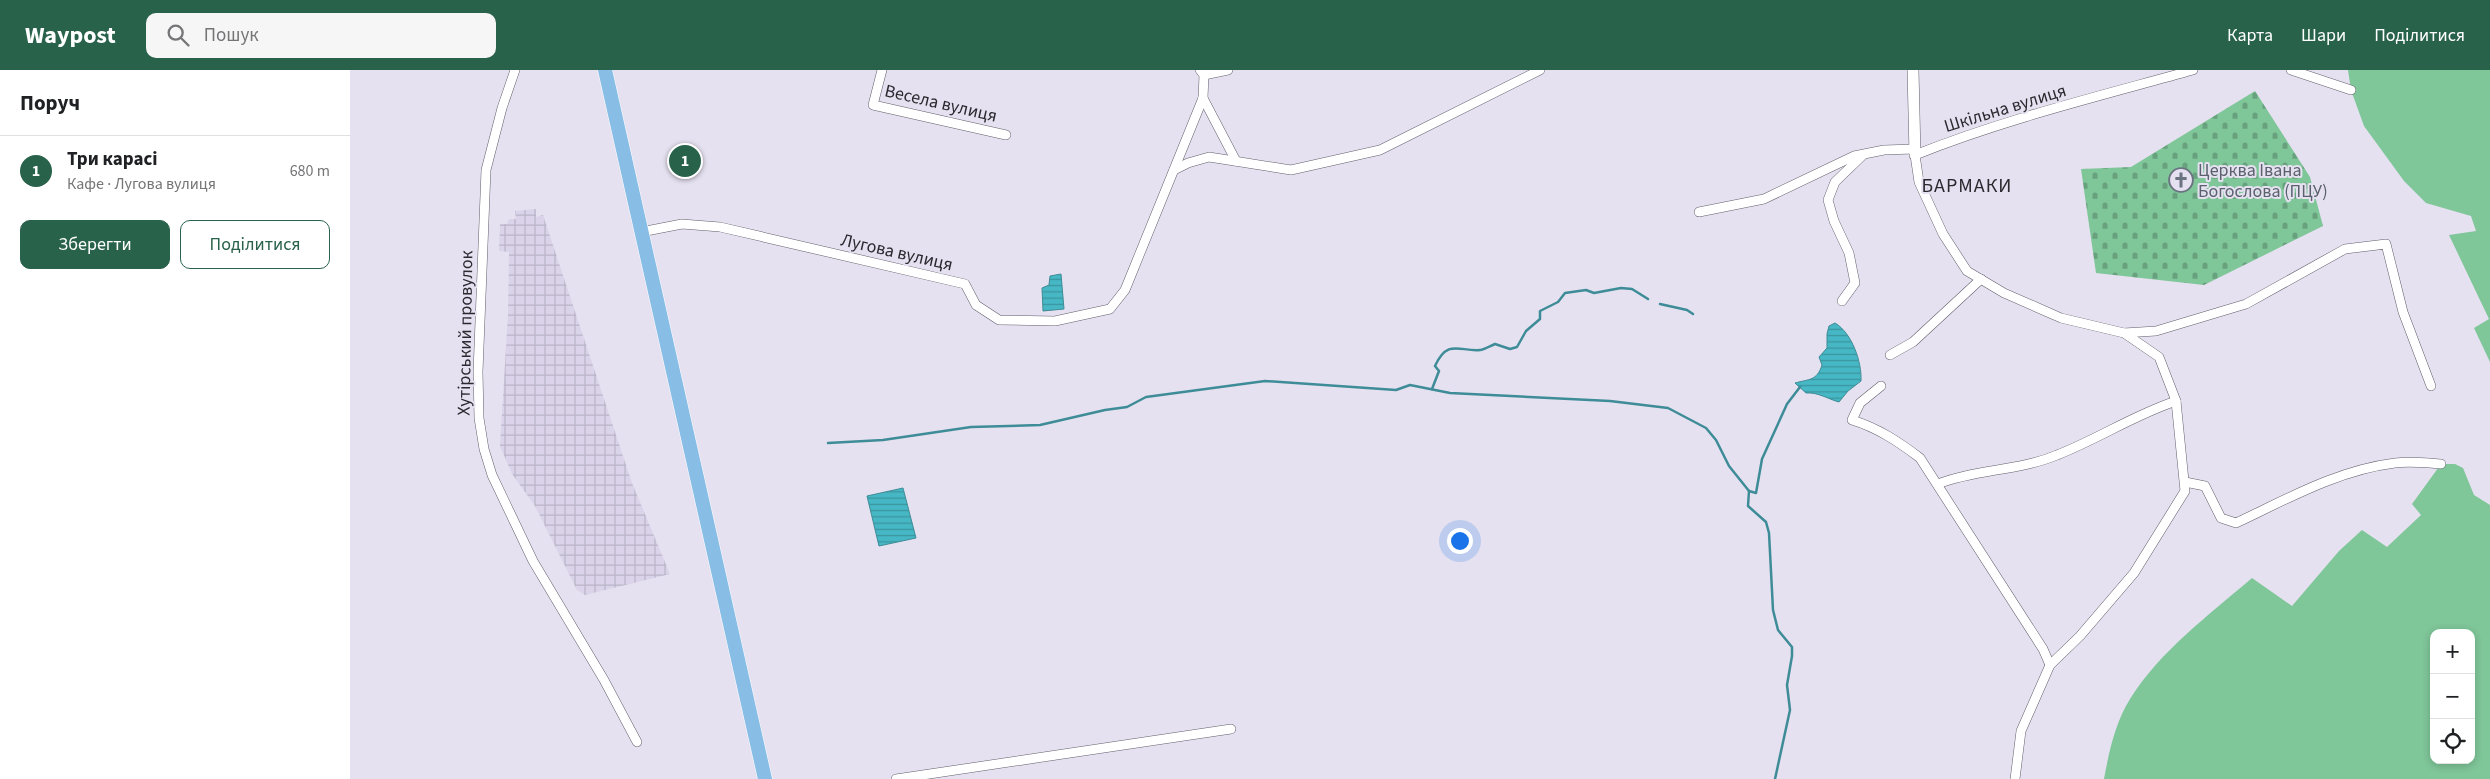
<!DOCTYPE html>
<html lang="uk">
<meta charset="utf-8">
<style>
body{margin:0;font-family:"Source Sans 3",sans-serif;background:#f6f6f6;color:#202124}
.controls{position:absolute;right:15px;bottom:15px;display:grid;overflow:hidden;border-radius:10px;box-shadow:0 2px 8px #0003}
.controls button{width:45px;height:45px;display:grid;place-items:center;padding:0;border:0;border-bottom:1px solid #e0e0e0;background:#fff;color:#202124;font:25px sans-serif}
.you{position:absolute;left:1109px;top:470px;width:18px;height:18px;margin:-12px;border:4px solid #fff;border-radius:50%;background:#1a73e8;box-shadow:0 0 0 8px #1a73e833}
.badge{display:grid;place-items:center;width:32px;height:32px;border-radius:50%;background:#29624b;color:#fff;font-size:16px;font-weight:700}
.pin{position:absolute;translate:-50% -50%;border:2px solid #fff;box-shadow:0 1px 5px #0006}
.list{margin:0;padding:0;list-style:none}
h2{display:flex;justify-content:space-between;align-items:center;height:65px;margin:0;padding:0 20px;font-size:21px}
h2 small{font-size:16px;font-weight:400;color:#757577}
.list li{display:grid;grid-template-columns:32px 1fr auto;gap:15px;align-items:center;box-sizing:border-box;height:70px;padding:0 20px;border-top:1px solid #e0e0e0}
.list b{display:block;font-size:19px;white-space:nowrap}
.list p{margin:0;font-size:16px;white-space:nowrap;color:#757577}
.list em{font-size:16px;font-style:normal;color:#757577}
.actions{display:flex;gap:10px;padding:15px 20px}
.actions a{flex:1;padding:11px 0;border:1px solid #29624b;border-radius:10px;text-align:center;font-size:18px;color:#29624b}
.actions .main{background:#29624b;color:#fff}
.icon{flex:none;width:28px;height:28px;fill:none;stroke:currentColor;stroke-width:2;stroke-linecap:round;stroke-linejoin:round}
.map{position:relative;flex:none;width:2140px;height:709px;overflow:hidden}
header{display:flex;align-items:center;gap:30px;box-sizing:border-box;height:70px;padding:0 25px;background:#29624b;color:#fff}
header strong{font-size:24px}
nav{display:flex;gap:28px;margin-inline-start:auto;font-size:18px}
.search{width:350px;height:45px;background:#f6f6f6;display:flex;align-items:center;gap:12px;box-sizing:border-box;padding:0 18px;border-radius:10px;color:#757577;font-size:19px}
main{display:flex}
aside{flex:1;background:#fff}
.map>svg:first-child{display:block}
.industrial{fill:url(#industrial-grid)}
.cemetery{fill:url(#cemetery-stones)}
.garden{fill:#7fc699;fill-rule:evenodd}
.water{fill:url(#water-rules);stroke:#3e8c97}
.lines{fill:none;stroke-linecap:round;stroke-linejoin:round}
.stream{stroke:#3e8c97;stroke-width:2.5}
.minor-casing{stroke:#625e6b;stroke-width:10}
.tertiary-casing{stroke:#625e6b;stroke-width:12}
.primary-casing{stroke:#fff;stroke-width:15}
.minor{stroke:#fff;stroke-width:9}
.tertiary{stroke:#fff;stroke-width:11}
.primary{stroke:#88bde6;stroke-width:14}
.labels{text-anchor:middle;stroke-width:4;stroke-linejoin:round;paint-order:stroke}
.street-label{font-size:18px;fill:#2b292f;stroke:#e5e1f0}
.worship-label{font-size:18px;fill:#5b616d;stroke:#e5e1f0;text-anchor:start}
.quarter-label{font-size:20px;letter-spacing:1px;fill:#2b292f;stroke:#e5e1f0}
</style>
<header>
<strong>Waypost</strong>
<div class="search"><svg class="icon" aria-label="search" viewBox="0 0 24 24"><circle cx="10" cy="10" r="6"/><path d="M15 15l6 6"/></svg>Пошук</div>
<nav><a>Карта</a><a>Шари</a><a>Поділитися</a></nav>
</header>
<main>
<aside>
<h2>Поруч<small></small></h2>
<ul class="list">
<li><span class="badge">1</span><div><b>Три карасі</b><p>Кафе · Лугова вулиця</p></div><em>680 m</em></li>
</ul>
<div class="actions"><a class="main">Зберегти</a><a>Поділитися</a></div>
</aside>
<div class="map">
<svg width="2140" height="709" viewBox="0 0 2140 709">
<defs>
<pattern id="industrial-grid" width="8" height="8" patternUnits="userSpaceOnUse" patternTransform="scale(1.25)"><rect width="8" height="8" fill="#dad3ea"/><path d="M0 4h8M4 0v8" fill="none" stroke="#bbb5c9"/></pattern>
<pattern id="cemetery-stones" width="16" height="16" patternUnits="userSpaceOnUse" patternTransform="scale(1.25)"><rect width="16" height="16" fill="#7fc699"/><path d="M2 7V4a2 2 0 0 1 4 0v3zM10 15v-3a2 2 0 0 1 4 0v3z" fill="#68a17d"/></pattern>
<pattern id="water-rules" width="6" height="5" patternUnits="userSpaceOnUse" patternTransform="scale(1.25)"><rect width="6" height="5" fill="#46b7c4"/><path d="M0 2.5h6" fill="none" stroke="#3b95a0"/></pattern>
</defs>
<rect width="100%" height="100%" fill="#e5e1f0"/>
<polygon class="industrial" points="186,139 186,147 193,145 282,413 320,504 235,525 227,520 185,436 162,404 150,376 158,244 159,182 149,181 150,154 157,154 159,149 166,149 165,141"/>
<polygon class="cemetery" points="1905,21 1960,107 1973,156 1854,215 1746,203 1731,99 1781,97"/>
<g class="garden">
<polygon points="1998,0 2140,0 2140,292 2124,258 2139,249 2099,165 2126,161 2121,146 2076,133 2054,111 2014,56 2001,20"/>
<path d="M 2091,394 L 2105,394 L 2113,398 L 2124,425 L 2140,435 L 2140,709 L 1754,709 C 1759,682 1765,653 1780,629 C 1810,581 1859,545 1902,508 L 1942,536 L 1989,481 L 2012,460 L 2037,477 L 2071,445 L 2062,434 ZM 2084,563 L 2121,563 L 2121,690 L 2084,690 Z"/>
</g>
<g class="water">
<polygon points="711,204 714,239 693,241 692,218 699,215 700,206"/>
<path d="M 1485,253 C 1502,263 1512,292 1511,311 L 1498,321 L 1489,332 C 1478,329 1468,322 1456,323 L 1445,313 C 1459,309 1467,311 1472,295 L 1469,287 L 1477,278 L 1477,264 L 1479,256 Z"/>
<polygon points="553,418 566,468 529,476 517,426"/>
</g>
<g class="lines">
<g class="stream">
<polyline points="1310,234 1337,240 1343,244"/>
<path d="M 1082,319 L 1089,301 L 1085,296 C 1098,268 1110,282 1130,280 C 1134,280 1140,276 1145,274 L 1160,279 L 1167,277 L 1176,261 L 1190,249 L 1190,241 L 1208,232 L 1215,223 L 1236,220 L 1244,223 L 1271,218 L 1282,219 L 1298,229"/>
<polyline points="478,373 533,370 621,357 690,355 755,340 777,337 796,327 915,311 1046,320 1060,315 1100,323 1260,331 1318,338 1356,358 1366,370 1379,396 1399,421 1398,436 1416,452 1419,463 1423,540 1428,560 1442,577 1442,586 1437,615 1440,640 1425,709"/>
<polyline points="1399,421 1406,423 1412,389 1437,334 1450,317"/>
</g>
<g class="minor-casing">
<g id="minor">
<polyline points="165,0 152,38 136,100 128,302 129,348 134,379 142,405 183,491 254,610 287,672"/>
<polyline points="532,0 523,35 656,65"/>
<polyline points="850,0 854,5 853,28 886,91"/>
<polyline points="1941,0 2001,20"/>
<polyline points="854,5 878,0"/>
<polyline points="824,100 838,93 859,87 941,100 1030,80 1190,0"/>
<polyline points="1349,142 1414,129 1504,86 1534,80 1564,79"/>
<polyline points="291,162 332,154 370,157 615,214 626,235 649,250 705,251 760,239 775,220 853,28"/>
<polyline points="1492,231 1505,213 1499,183 1484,151 1478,130 1485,112 1513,85"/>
<polyline points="1774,263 1806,261 1896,234 1995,179 2036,174 2053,242 2081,316"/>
<polyline points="1540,285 1563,272 1631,209"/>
<path d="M 1531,316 L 1510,333 L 1502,350 C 1528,358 1549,372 1570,388 L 1693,579 L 1700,595"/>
<path d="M 1835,412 L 1855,416 L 1871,448 L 1886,453 C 1937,429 1988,400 2045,393 C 2060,391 2076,393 2091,394"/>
<path d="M 1588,414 C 1626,399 1669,401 1707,385 C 1748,369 1784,345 1826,331"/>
<polyline points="546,709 881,659"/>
<path d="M 1665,709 L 1671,661 L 1700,595 L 1730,566 L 1784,503 L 1835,421 L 1826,331 L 1809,287 L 1774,263 L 1711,248 L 1654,223 L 1617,201 L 1593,164 L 1569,112 L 1565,85 C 1655,49 1750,26 1843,0"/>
</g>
</g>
<g class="tertiary-casing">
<polyline id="tertiary" points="1563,0 1565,85"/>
</g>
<g class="primary-casing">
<polyline id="primary" points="255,0 415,709"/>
</g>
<use href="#minor" class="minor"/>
<use href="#tertiary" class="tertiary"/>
<use href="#primary" class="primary"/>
</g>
<defs>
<g id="church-ring" transform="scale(1.25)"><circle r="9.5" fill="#e5e1f0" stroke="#6b7280" stroke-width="1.5"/><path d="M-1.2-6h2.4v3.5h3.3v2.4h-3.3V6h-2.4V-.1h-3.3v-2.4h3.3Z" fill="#6b7280"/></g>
</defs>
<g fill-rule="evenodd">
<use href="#church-ring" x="1831" y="110"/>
</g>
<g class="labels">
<g class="street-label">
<text transform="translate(591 33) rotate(13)" y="6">Весела вулиця</text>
<text transform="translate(1655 38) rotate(-17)" y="6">Шкільна вулиця</text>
<text transform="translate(547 182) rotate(13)" y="6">Лугова вулиця</text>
<text transform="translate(115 263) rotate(-89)" y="6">Хутірський провулок</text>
</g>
<g class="worship-label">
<text x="1848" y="106">Церква Івана<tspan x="1848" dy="21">Богослова (ПЦУ)</tspan></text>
</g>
<g class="quarter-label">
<text x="1617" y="122">БАРМАКИ</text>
</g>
</g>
</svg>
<div class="controls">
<button>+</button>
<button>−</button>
<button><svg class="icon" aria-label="locate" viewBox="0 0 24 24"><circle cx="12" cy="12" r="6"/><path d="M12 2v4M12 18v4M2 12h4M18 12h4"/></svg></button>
</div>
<div class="you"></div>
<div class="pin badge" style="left:335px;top:91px">1</div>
</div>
</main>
